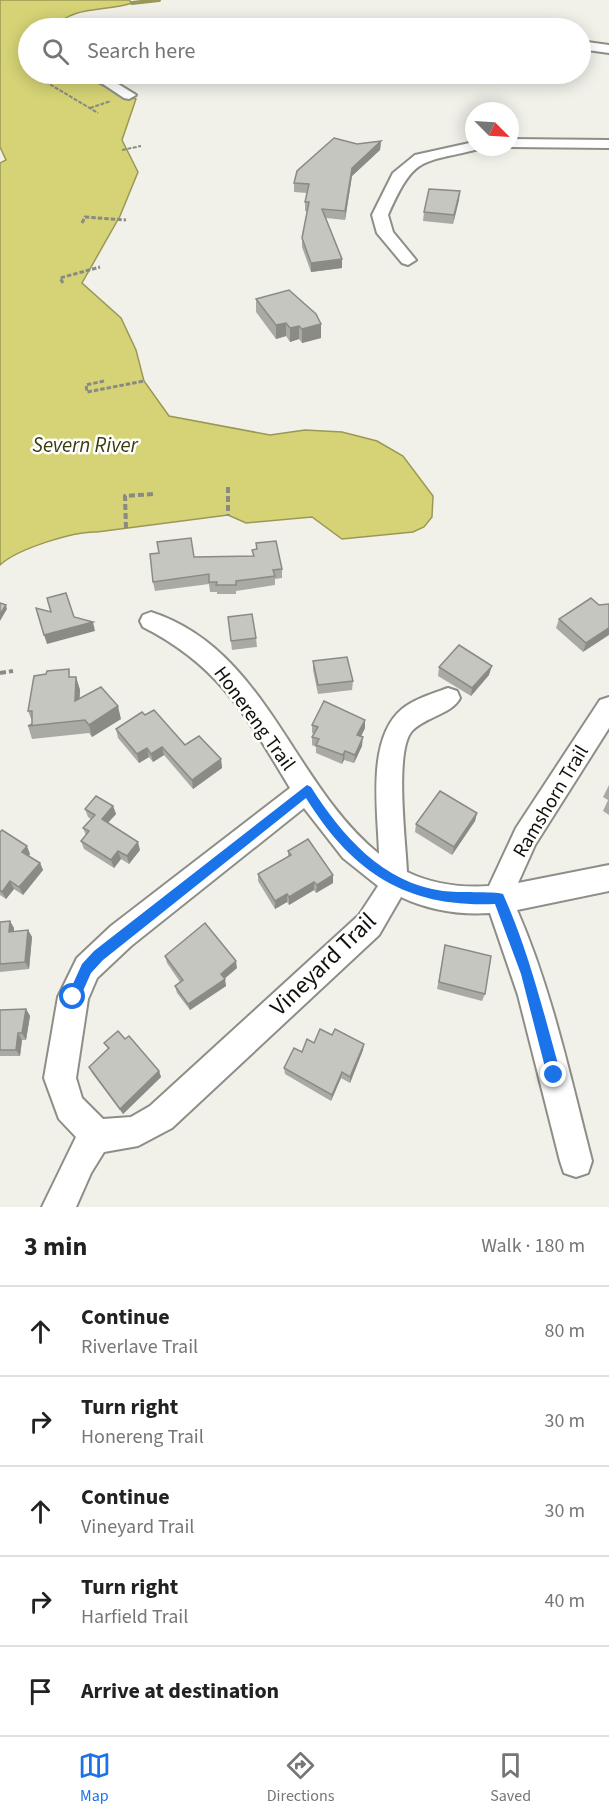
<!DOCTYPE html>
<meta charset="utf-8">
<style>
body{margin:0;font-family:"Source Sans 3",sans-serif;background:#f2f2f2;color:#222}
.compass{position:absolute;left:465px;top:102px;width:54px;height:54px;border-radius:50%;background:#fff;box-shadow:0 3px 15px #0003;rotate:114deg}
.stop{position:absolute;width:18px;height:18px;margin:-14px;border:4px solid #1a73e8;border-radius:50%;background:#fff}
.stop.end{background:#1a73e8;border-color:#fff;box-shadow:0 2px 6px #0008}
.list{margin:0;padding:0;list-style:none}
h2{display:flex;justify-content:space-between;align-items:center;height:78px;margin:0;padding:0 24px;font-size:26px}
h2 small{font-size:20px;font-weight:400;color:#767676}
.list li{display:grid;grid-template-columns:39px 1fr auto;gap:18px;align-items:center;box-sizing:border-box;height:90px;padding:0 24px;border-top:2px solid #e0e0e0}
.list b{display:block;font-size:22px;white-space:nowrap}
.list p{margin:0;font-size:20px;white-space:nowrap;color:#767676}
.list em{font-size:20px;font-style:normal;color:#767676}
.icon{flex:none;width:33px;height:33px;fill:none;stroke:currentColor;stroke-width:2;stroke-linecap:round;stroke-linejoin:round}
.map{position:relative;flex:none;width:609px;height:1207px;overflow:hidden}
.search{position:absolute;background:#fff;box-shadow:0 3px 15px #0003;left:18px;right:18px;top:18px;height:66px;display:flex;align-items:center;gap:15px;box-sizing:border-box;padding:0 21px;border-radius:33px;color:#767676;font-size:22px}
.sheet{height:528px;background:#fff}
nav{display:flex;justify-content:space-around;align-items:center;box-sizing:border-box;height:84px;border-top:2px solid #e0e0e0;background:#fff;font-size:16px;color:#767676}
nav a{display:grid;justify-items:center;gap:3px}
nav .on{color:#1a73e8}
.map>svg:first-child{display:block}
.water{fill:#d5d375;stroke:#9a9856;stroke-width:1.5}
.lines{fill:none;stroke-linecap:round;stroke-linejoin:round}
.stream{stroke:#9a9856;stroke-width:4}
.minor-casing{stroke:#8e8e88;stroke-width:4}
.path-far2{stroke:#8a8a84;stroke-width:2;stroke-dasharray:4 1.5;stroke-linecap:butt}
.path-far1{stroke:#8a8a84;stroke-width:3;stroke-dasharray:4.5 2;stroke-linecap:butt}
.path{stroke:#8a8a84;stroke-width:4;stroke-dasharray:6 3;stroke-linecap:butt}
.minor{fill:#fff;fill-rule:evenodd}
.wall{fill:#aaaaa5}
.shaded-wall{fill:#8b8b86}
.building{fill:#c6c6c0;stroke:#8b8b86;stroke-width:1.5}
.route{fill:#1a73e8}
.labels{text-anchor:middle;stroke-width:5;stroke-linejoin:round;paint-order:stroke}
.street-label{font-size:20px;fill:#10100d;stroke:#fffffe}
.water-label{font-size:21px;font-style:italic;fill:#3c3b12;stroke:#fffffe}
.near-street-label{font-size:24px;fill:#10100d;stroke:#fffffe}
</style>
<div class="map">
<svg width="609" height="1207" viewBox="0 0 609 1207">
<rect width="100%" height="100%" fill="#f1f1ea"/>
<path class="water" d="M 0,0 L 129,0 L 132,3 C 106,12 72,5 54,28 L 28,28 L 28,74 L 75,74 L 136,99 L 122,140 L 138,172 L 120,216 L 82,283 L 121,318 L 136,350 L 144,381 L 169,416 L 270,435 L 305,430 L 342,432 L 377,441 L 403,456 L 433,496 L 432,517 L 424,527 L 413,532 L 342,539 L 312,517 L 246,523 L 228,515 L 97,532 C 74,531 17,549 0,565 L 0,163 L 6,160 L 0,147 Z"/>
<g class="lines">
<polyline class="stream" points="132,3 159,0"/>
<g class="minor-casing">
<g id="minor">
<polygon points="278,24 406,24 412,28 272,28"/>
<polygon points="580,41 609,45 609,53 580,49"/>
<polygon points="88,74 102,74 136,95 129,99 124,98"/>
<polygon points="510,139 609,140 609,148 510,147"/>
<path d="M 474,142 L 474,147 L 480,147 L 479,149 C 419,164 415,155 388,215 L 393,232 L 416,260 L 408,265 L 402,263 L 377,233 L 372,215 L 393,173 L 415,155 Z"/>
<path d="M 151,612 C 266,649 292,784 379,854 C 378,811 366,739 402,709 C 414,699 434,693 448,688 L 457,691 L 460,698 C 452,714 425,717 412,731 C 394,751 406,843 407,872 C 432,884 462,888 489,886 L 516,828 L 600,700 L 609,697 L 609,728 L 535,845 L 518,883 L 609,865 L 609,891 L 517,910 C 552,990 570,1076 592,1161 L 588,1173 L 576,1177 L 564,1173 L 560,1161 L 518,995 L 490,913 C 460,915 428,910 401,897 L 379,935 L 172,1128 L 138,1146 L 104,1152 L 91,1173 L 76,1207 L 42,1207 L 76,1137 L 59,1119 L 44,1078 L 58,997 L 77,958 L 111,926 L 290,788 C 247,717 220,666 143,627 L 140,621 L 143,615 ZM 304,808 L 343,858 L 378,886 L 359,915 L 150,1106 L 131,1117 L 103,1119 L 82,1098 L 76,1078 L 88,999 L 97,978 L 131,946 Z"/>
</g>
</g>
<g class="path-far2">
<polyline points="36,76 98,113"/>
<polyline points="90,108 111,101"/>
<polyline points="122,150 141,146"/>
</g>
<g class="path-far1">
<polyline points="82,223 85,217 126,220"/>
<polyline points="63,283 60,278 100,267"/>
<polyline points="104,381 86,385 87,392 144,381"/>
</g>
<g class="path">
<polyline points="228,487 228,515"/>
<polyline points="126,528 125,496 154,494"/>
<polyline points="0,673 13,671"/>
</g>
<use href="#minor" class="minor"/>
</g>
<g class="wall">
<polygon points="381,141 380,150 352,176 345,220 326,218 342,268 311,272 302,247 302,238 307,211 305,211 305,202 307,193 294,192 294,183 357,144"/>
<polygon points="459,200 453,224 423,221 424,212"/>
<polygon points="256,299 321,338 302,343 299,339 290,342 286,336 276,339 256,312"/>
<polygon points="256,543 282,569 282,578 275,579 275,585 236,591 236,594 217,594 217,592 210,592 209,584 155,591 153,582 194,557 253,556 252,550 256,549"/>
<polygon points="609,604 583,652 556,628 559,619 599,605"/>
<polygon points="228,617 256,638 257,647 232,650"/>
<polygon points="313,661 353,681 352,690 318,694 313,670"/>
<polygon points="439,667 489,675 471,696 438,676"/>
<polygon points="72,677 76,677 80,690 79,698 121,719 92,737 89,733 32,739 28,726 32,724 32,721 28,711"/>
<polygon points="145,715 185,745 221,759 222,768 193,789 164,755 153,762 149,757 139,763 118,738 116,729"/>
<polygon points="365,720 365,728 361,737 362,746 354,763 344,760 342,764 316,753 316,747 312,745 312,737 314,734 312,733 312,725"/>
<polygon points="609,785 609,815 603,811 608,800 603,797"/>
<polygon points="113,806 116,814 108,823 140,850 129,864 121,859 114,868 84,849 81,841 86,835 83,828 91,819 88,817 85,809"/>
<polygon points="477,813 475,821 452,855 415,832 416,824"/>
<polygon points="0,832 30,854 29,856 40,863 43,870 23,895 14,889 6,899 0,895"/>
<polygon points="288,851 333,875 333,883 316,893 314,890 289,905 287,902 275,909 258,881 258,874 288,857"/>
<polygon points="0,922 14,928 13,932 28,930 32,937 29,969 0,972"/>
<polygon points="445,945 485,994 482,1001 437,989"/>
<polygon points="165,956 237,968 224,978 226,986 190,1010 177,993 175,986 180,982 167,963"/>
<polygon points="26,1009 30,1016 26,1040 22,1040 20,1056 0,1056 0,1010"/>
<polygon points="125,1039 159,1071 161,1077 123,1114 92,1073 89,1067 108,1049 104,1043"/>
<polygon points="314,1043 363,1050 350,1083 341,1078 331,1101 285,1074 284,1068 302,1052"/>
</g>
<g class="shaded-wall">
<polygon points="381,141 380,150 352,176 345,220 345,211 352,168"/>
<polygon points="460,191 459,200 453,224 454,215"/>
<polygon points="342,259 342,268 311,272 311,263"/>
<polygon points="286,323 286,336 276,339 276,325"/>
<polygon points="321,324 321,338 302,343 302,329"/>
<polygon points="299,326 299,339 290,342 290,328"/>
<polygon points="6,605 7,609 0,621 0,614"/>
<polygon points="93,622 95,631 47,644 44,635"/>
<polygon points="609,628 609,635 583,652 586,643"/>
<polygon points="492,666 489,675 471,696 472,688"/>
<polygon points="76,677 80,690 79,713 75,701"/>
<polygon points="118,706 121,719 92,737 89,725"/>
<polygon points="365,720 365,728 357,744 357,735"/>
<polygon points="363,737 362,746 354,763 355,755"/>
<polygon points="162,747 164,755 153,762 151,754"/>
<polygon points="147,748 149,757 139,763 137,754"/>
<polygon points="345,751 344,760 342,764 343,755"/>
<polygon points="221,759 222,768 193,789 192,780"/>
<polygon points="113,806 116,814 104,827 102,819"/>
<polygon points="477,813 475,821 452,855 454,847"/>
<polygon points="138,842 140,850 129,864 127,856"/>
<polygon points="27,846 30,854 26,859 22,852"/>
<polygon points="118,851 121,859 114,868 111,860"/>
<polygon points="40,863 43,870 23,895 19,887"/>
<polygon points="333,875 333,883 316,893 317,885"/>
<polygon points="10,881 14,889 6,899 2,892"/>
<polygon points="314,882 314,890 289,905 289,897"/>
<polygon points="287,894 287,902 275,909 275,901"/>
<polygon points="10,921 14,928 13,939 9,932"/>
<polygon points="28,930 32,937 29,969 25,962"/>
<polygon points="236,961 237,968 222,981 221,974"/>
<polygon points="225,979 226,986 190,1010 188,1004"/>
<polygon points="26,1009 30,1016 26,1040 22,1033"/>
<polygon points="18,1033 22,1040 20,1056 16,1050"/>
<polygon points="364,1044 363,1050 350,1083 350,1077"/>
<polygon points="159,1071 161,1077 123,1114 120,1109"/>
<polygon points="342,1072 341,1078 331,1101 332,1095"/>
</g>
<g class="building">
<polygon points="334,138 357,144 381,141 352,168 345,211 322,209 342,259 311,263 302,238 309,202 305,202 309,184 294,183 297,171"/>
<polygon points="429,189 460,191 454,215 424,212"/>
<polygon points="289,290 316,314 321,324 302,329 299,326 290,328 286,323 276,325 256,299"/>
<polygon points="191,538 194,557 254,556 252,550 257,549 256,543 276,541 282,569 273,570 275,576 236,581 236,585 216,585 217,582 209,582 209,574 153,582 150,554 159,553 157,542"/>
<polygon points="66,593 74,617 93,622 44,635 36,608 51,612 47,598"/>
<polygon points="591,598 599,605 609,604 609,628 586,643 559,619"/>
<polygon points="0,603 6,605 0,614"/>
<polygon points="252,614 256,638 231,641 228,617"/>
<polygon points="459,645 492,666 472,688 439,667"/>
<polygon points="347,657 353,681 318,685 313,661"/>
<polygon points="69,669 69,677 76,677 75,701 101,687 118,706 89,725 85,720 28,726 32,724 32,711 28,711 34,676 46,674 47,671"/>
<polygon points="324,701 365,720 357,735 363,737 355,755 345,751 343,755 316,745 319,739 312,737 318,727 312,725"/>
<polygon points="154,710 185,745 199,736 221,759 192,780 162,747 151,754 147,748 137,754 116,729 142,712 145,715"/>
<polygon points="440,791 477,813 454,847 416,824"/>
<polygon points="96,796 113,806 102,819 138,842 127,856 118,851 111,860 81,841 89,831 83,828 95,815 85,809"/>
<polygon points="2,830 27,846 22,852 40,863 19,887 10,881 2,892 0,890 0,832"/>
<polygon points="308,839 333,875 317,885 314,882 289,897 287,894 275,901 258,874 291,855 288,851"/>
<polygon points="10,921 9,932 28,930 25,962 0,964 0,922"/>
<polygon points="205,923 236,961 221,974 225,979 188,1004 175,986 183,980 165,956"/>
<polygon points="445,945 491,956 485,994 439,982"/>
<polygon points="26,1009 22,1033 18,1033 16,1050 0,1050 0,1010"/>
<polygon points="320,1029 332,1035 335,1029 364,1044 350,1077 342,1072 332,1095 284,1068 294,1048 302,1052 307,1039 314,1043"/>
<polygon points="118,1031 125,1039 129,1036 159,1071 120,1109 89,1067 109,1048 104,1043"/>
</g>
<path class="route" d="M 307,785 L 311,787 C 342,836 383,883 443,891 C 458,893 493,891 503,894 C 529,952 544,1014 561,1075 L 559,1080 L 549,1080 L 547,1075 L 521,974 L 495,904 C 406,908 352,872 306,798 L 103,960 L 91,973 L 78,1002 L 68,1002 L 67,997 L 82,964 L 94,951 Z"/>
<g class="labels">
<g class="street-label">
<text transform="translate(255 718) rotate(54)" y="7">Honereng Trail</text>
<text transform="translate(550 801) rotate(-59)" y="7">Ramshorn Trail</text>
</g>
<g class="water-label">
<text x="85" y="452">Severn River</text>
</g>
<g class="near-street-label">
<text transform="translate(323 964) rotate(-44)" y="8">Vineyard Trail</text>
</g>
</g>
</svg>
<svg class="compass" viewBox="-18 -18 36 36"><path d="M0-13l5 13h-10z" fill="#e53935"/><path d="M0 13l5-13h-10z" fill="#767676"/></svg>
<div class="stop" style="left:73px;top:997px"></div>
<div class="stop end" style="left:554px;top:1075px"></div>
<div class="search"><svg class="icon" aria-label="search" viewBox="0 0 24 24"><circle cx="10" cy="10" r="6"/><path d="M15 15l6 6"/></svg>Search here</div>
</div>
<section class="sheet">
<h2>3 min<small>Walk · 180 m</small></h2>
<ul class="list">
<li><svg class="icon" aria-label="ahead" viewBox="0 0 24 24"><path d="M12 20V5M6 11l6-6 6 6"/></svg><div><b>Continue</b><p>Riverlave Trail</p></div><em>80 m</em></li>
<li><svg class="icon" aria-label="right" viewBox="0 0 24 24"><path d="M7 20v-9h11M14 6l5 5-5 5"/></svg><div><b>Turn right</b><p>Honereng Trail</p></div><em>30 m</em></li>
<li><svg class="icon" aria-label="ahead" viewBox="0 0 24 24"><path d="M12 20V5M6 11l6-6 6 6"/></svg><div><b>Continue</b><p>Vineyard Trail</p></div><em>30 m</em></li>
<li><svg class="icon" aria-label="right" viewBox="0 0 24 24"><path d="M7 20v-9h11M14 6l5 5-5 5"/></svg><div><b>Turn right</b><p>Harfield Trail</p></div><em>40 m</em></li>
<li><svg class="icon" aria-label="arrive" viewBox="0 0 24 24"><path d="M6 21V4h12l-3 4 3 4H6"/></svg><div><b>Arrive at destination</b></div></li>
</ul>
</section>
<nav>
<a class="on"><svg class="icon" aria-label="map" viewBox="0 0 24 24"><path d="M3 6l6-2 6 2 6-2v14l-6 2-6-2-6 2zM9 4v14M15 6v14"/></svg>Map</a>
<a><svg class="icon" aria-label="directions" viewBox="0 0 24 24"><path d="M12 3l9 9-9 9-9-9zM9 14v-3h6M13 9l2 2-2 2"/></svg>Directions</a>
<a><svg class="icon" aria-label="saved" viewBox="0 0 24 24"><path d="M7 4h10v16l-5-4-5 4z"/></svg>Saved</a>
</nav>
